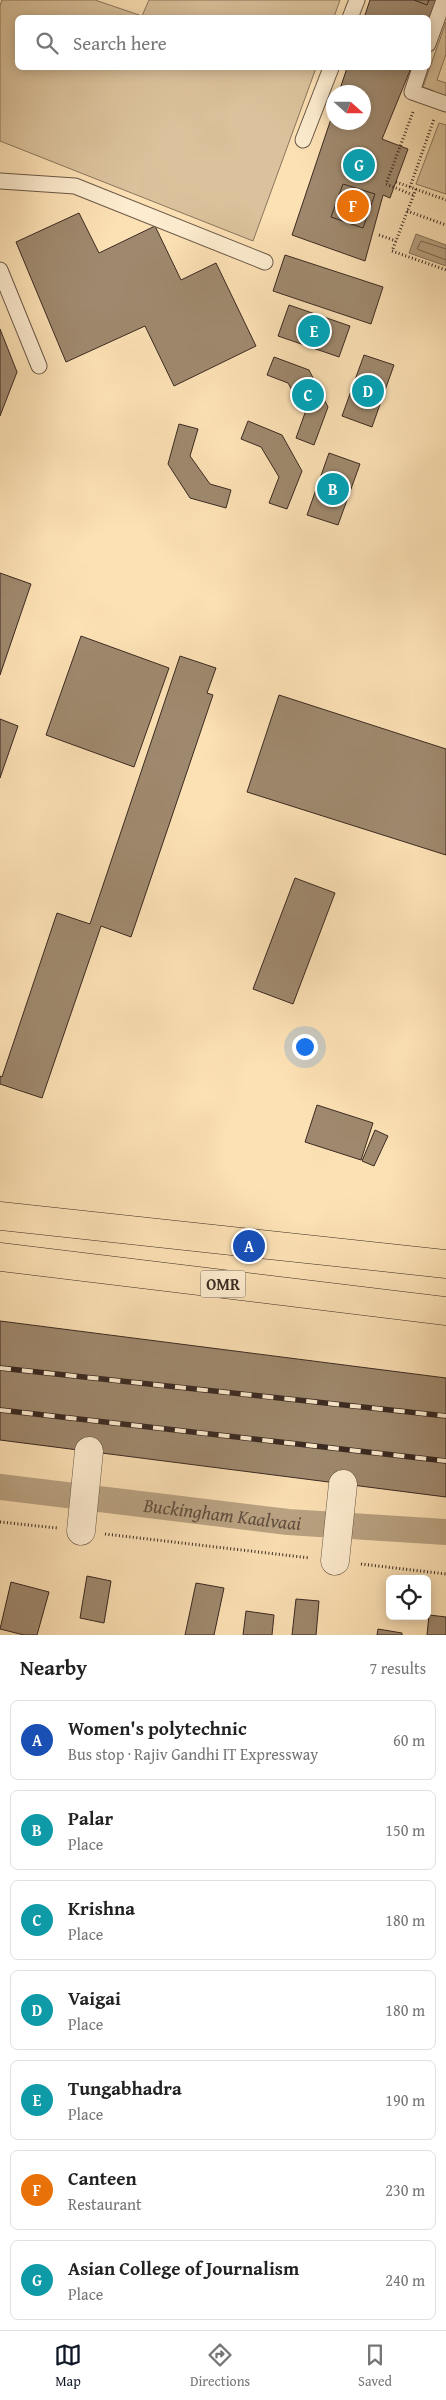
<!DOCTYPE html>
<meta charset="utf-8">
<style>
body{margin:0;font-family:"Gentium Book Plus",serif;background:#f2f2f2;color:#222}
.controls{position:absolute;right:15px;bottom:15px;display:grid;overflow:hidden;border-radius:8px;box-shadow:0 2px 12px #0003}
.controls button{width:45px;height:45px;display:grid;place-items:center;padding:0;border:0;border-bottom:1px solid #e0e0e0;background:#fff;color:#222;font:25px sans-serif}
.compass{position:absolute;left:326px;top:85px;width:45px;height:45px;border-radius:50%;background:#fff;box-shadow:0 2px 12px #0003;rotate:111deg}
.you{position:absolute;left:304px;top:1046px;width:18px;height:18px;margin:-12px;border:4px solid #fff;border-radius:50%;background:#1a73e8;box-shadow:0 0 0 8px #1a73e833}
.badge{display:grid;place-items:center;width:32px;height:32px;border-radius:50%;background:#111827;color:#fff;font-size:16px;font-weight:700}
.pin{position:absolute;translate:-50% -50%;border:2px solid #fff;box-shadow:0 1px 5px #0006}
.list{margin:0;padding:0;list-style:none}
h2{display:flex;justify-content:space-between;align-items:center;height:65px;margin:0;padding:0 20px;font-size:21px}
h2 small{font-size:16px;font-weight:400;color:#767676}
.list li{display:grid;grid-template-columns:32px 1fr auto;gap:15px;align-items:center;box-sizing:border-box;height:80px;margin:0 10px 10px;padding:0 10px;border:1px solid #e0e0e0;border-radius:8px}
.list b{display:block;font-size:19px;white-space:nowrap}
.list p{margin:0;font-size:16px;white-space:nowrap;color:#767676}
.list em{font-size:16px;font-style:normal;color:#767676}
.icon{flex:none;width:28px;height:28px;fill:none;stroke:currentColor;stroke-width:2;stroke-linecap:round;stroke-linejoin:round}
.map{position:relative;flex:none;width:446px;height:1635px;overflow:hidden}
.search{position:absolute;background:#fff;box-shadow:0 2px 12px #0003;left:15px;right:15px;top:15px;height:55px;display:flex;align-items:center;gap:12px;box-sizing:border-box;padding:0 18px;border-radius:8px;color:#767676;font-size:19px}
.sheet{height:695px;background:#fff}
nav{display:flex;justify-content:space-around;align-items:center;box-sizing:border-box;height:70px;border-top:1px solid #e0e0e0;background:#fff;font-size:14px;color:#767676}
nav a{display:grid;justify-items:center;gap:2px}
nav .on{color:#111827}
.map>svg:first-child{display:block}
.green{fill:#dbc29c;stroke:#8a765f}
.water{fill:#baa383;stroke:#87735c}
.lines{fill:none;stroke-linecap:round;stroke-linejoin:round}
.shore{stroke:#7a6652;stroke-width:1}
.canal{stroke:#baa383;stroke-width:26}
.building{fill:#9f896e;stroke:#3a2a22}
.lane-casing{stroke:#6a5847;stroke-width:17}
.street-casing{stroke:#6a5847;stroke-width:29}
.primary-casing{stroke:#3a2a22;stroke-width:29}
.path{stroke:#3a2a22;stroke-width:3;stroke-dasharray:1 2.5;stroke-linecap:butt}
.lane{stroke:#fdeccf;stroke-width:15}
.street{stroke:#fdeccf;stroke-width:28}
.primary{stroke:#fce1b5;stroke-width:28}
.rail-casing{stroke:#3a2a22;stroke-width:5.5}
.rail{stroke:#fdeccf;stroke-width:4;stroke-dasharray:11;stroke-linecap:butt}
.labels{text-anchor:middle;stroke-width:4.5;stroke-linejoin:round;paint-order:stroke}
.shield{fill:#fdeccf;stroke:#746456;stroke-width:1}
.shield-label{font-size:16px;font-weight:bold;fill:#3a2a22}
.water-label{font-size:19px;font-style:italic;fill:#604e3f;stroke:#fdeccf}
</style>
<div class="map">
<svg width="446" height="1635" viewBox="0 0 446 1635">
<rect width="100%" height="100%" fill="#fce1b5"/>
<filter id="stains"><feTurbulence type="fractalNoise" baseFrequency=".004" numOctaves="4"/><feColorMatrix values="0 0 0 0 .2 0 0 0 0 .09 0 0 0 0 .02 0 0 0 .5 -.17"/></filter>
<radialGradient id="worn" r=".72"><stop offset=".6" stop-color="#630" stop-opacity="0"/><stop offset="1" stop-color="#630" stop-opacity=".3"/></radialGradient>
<g class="green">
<polygon points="2,0 95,0 142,16 149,0 340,0 334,17 18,18 18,68 316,68 253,241 0,141 0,6"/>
<polygon points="446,22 446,54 437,80 446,83 446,99 433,94 434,91 423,87"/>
<polygon points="439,123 446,125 446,194 416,184"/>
</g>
<polygon class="water" points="416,234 446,245 446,266 409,253"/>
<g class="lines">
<polyline class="shore" points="446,249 421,241 417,249 446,260"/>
<path class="canal" id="s1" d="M 0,1487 L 288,1522 L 446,1532"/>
</g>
<g class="building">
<polygon points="370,0 439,0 428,26 428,18 364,18"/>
<polygon points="414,0 429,0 427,5"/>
<polygon points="347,68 411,68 382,139 408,149 390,198 383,195 365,261 292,235 334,110 334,122 364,122 364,92 339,92"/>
<polygon points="343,184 375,194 363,228 331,217"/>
<polygon points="79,213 99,253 155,226 181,280 216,263 256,346 174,386 145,326 66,362 16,242"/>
<polygon points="285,255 383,287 371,324 273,291"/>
<polygon points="289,305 350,326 339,357 278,336"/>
<polygon points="0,329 17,372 0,416"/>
<polygon points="364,355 394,365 372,427 342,416"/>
<polygon points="274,357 309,370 328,407 314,445 296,438 305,413 288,383 267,375"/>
<polygon points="248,421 282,435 302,471 287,509 269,503 279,477 261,447 241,439"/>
<polygon points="179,424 198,429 190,456 210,484 231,490 226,508 190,498 168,464"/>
<polygon points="329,453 360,464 338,525 307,515"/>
<polygon points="0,573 31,584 0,675"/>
<polygon points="81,636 169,668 134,767 46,735"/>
<polygon points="180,656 216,668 207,693 213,695 131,937 101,926 42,1098 0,1084 0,1076 2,1077 57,913 90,924"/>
<polygon points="279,695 446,749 446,855 247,792"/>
<polygon points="0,719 18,726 0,778"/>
<polygon points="295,878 335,893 293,1004 253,989"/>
<polygon points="317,1105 373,1123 361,1160 305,1142"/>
<polygon points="375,1130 388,1136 374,1166 362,1161"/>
<polygon points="0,1321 446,1378 446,1497 0,1440"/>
<polygon points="87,1576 111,1581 104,1623 80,1618"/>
<polygon points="11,1582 49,1592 37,1635 24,1635 0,1629"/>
<polygon points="196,1583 224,1588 214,1635 185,1635"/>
<polygon points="296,1599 319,1601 316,1635 292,1635"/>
<polygon points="246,1611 274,1615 272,1635 243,1635"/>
<polygon points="429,1615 446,1617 446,1635 427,1635"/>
<polygon points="378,1629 402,1633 402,1635 377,1635"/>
</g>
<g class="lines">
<g class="lane-casing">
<g id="lane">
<polyline points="350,18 357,0"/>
<polyline points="428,44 444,0"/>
<polyline points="420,68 412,92 446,104"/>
<polyline points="303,140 331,68"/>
<polyline points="0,181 75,186 265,262"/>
<polyline points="0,270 39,366"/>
</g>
</g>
<g class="street-casing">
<g id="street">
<polyline points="81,1531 89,1451"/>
<polyline points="335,1561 343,1484"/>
</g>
</g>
<g class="primary-casing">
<g id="primary">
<polyline points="0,1216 446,1264"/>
<polyline points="0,1257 446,1311"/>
</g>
</g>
<g class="path">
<polyline points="413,112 386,184 413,195"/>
<polyline points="396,182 446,200"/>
<polyline points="410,187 434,119"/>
<polyline points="416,189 392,251 446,270"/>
<polyline points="407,211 446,225"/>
<polyline points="379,235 396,241"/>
<polyline points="0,1522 57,1528"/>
<polyline points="105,1534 310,1558"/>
<polyline points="361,1564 446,1574"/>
</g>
<use href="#lane" class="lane"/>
<use href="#street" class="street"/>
<use href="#primary" class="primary"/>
<g class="rail-casing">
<g id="rail">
<polyline points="0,1368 446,1416"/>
<polyline points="0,1410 446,1461"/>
</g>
</g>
<use href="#rail" class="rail"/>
</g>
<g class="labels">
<rect class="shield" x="200.5" y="1270.5" width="45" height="27" rx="4"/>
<g class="shield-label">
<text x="223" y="1290">OMR</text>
</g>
<g class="water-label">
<text dy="7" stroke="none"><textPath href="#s1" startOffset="224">Buckingham Kaalvaai</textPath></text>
</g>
</g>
<rect width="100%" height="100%" filter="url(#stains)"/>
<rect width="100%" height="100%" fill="url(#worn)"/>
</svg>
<div class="controls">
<button><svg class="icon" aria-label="locate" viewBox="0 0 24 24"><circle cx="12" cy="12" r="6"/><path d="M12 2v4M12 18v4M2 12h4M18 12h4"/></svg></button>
</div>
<svg class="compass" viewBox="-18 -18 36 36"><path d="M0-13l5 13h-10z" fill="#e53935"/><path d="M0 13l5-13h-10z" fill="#767676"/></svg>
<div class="you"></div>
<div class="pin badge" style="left:249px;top:1246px;background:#1a4fb4">A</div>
<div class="pin badge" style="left:333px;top:489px;background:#0f9aa8">B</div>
<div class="pin badge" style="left:308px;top:395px;background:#0f9aa8">C</div>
<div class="pin badge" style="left:368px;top:391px;background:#0f9aa8">D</div>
<div class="pin badge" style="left:314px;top:331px;background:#0f9aa8">E</div>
<div class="pin badge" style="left:353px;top:206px;background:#e8710a">F</div>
<div class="pin badge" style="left:359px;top:165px;background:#0f9aa8">G</div>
<div class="search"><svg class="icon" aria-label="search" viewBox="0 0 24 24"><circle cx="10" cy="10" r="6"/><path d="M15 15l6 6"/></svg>Search here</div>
</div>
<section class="sheet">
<h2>Nearby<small>7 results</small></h2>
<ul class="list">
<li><span class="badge" style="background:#1a4fb4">A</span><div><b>Women's polytechnic</b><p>Bus stop · Rajiv Gandhi IT Expressway</p></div><em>60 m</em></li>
<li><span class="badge" style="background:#0f9aa8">B</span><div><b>Palar</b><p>Place</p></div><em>150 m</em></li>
<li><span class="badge" style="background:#0f9aa8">C</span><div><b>Krishna</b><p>Place</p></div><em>180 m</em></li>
<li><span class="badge" style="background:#0f9aa8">D</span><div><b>Vaigai</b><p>Place</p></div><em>180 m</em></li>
<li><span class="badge" style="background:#0f9aa8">E</span><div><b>Tungabhadra</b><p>Place</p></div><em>190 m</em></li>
<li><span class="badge" style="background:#e8710a">F</span><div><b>Canteen</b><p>Restaurant</p></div><em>230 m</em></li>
<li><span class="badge" style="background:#0f9aa8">G</span><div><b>Asian College of Journalism</b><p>Place</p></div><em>240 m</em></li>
</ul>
</section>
<nav>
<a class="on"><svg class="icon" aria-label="map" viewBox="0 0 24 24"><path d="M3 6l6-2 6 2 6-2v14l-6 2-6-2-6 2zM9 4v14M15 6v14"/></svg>Map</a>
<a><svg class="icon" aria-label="directions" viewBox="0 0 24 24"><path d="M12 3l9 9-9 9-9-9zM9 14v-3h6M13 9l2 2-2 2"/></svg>Directions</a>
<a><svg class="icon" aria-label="saved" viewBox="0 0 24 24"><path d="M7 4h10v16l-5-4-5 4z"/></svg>Saved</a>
</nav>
